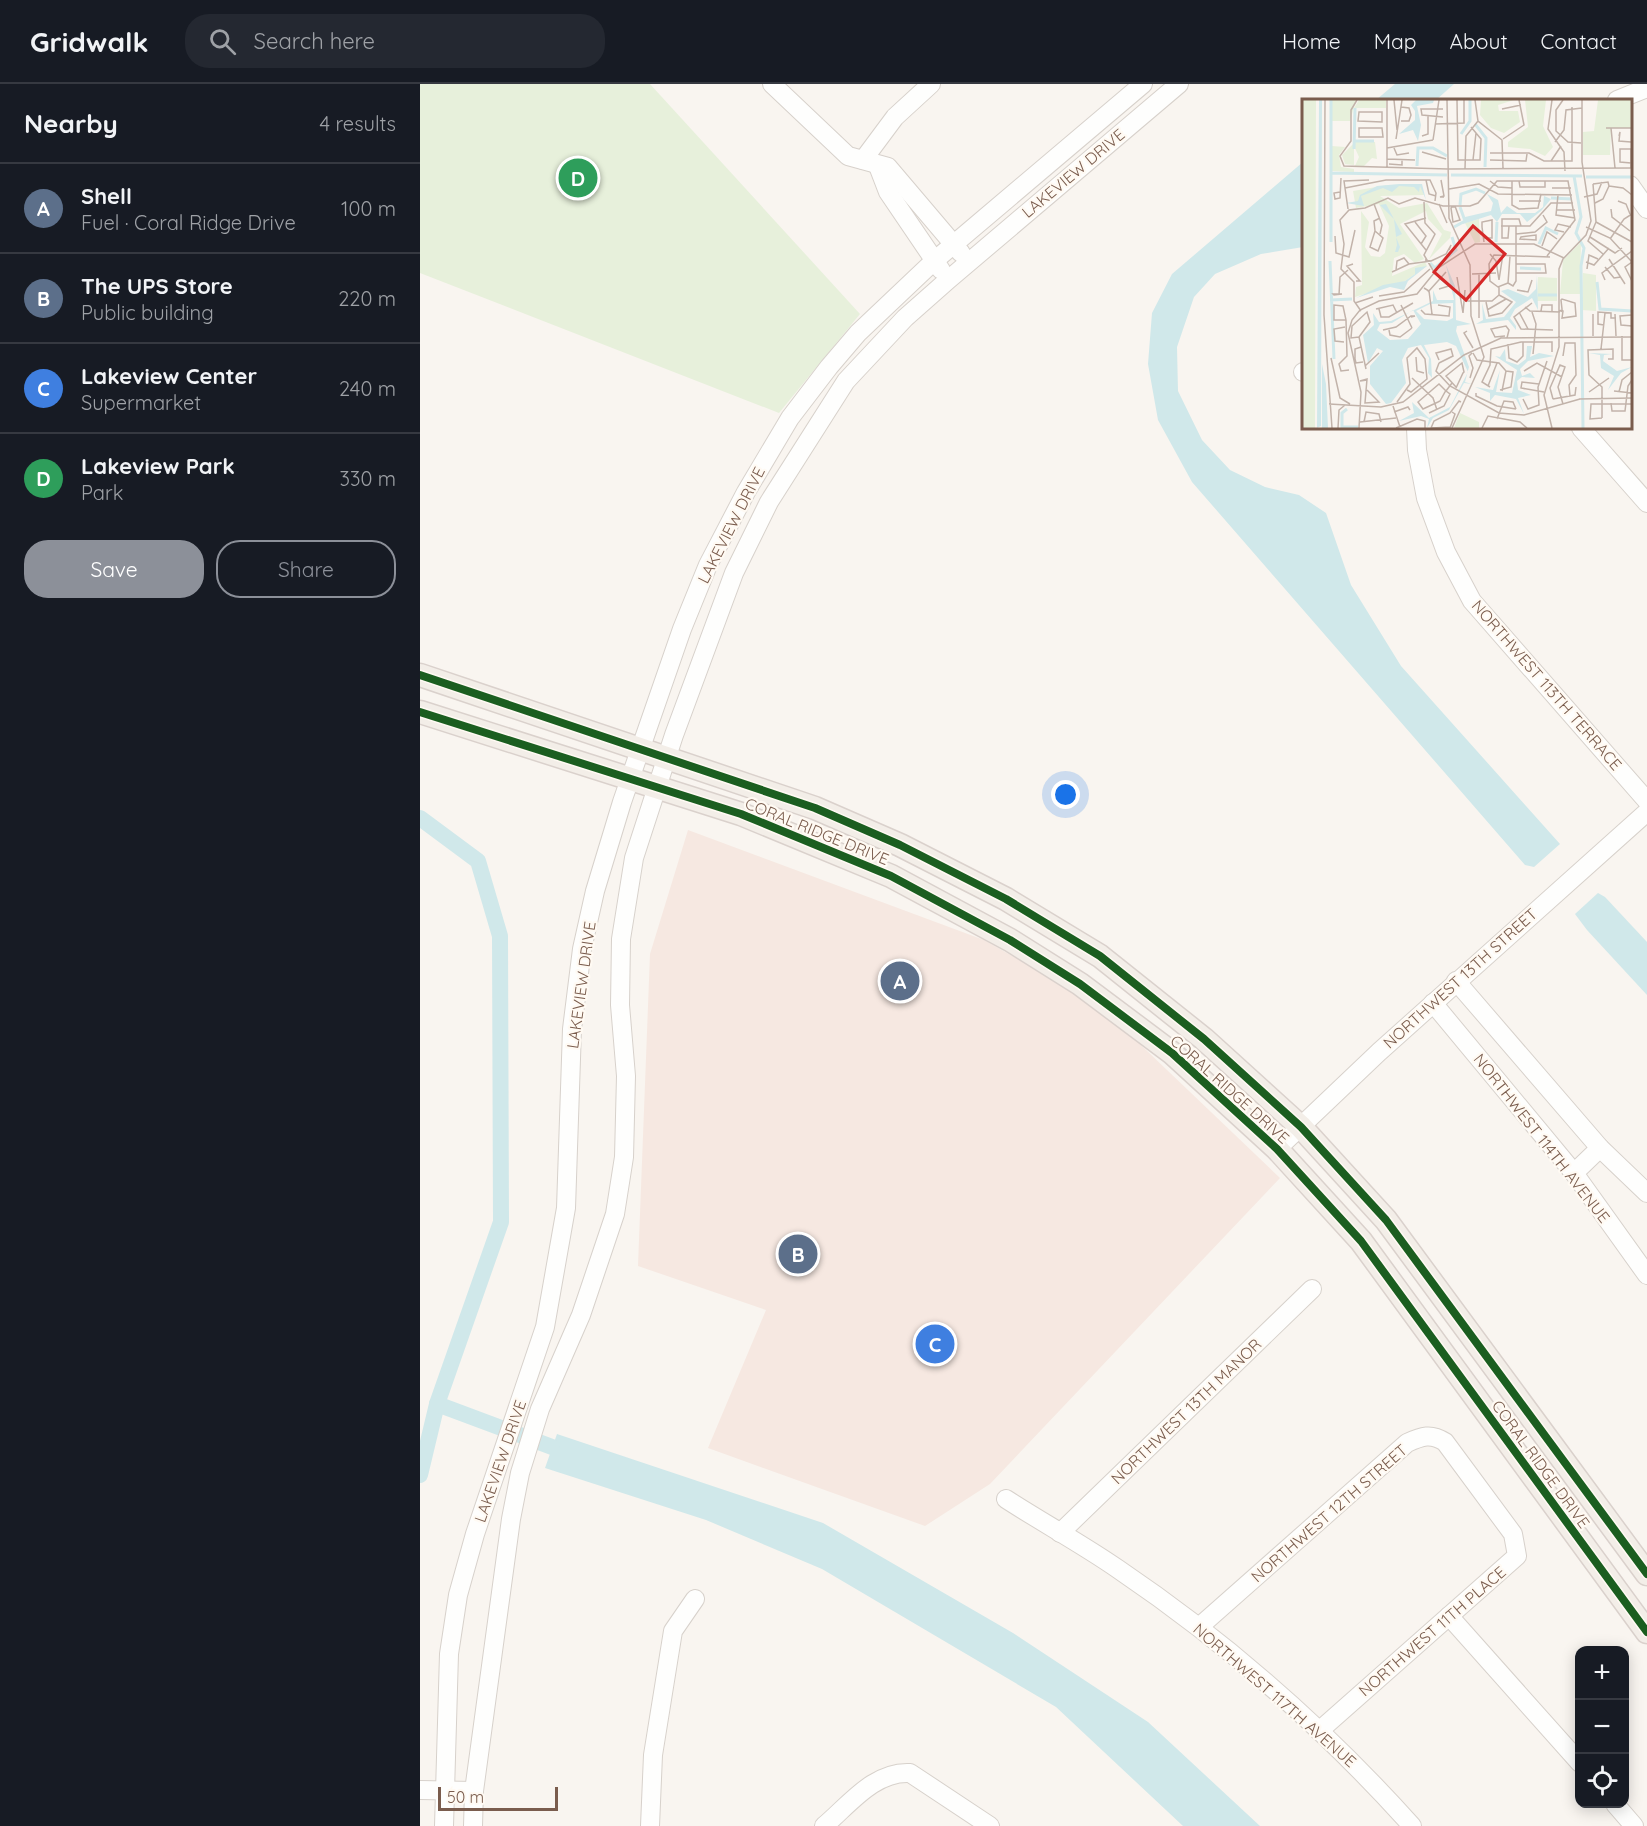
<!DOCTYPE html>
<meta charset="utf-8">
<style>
body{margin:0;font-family:Quicksand,sans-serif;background:#242831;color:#f1f3f6}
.controls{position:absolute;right:18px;bottom:18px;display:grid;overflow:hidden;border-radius:12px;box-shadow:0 3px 15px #0003}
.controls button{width:54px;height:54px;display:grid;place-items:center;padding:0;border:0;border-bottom:2px solid #363941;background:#171b24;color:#f1f3f6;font:30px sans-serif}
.scale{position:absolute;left:18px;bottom:15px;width:120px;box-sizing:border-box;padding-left:6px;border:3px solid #7a5c4d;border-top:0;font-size:16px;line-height:21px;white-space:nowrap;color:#7a5c4d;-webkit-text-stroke:4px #fffaf3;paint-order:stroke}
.you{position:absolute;left:646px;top:711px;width:21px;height:21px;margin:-15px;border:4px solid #fff;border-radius:50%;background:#1a73e8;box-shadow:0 0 0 9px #1a73e833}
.badge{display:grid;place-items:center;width:39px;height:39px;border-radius:50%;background:#8c9099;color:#fff;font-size:20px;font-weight:700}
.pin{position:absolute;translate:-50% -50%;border:3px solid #fff;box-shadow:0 2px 6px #0006}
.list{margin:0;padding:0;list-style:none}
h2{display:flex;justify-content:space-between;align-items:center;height:78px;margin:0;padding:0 24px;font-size:26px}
h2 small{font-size:20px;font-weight:400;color:#9ea1a6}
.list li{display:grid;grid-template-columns:39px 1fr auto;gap:18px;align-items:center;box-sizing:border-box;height:90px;padding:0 24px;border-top:2px solid #363941}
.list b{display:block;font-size:22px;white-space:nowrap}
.list p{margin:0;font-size:20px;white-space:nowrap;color:#9ea1a6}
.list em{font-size:20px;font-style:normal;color:#9ea1a6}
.actions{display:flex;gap:12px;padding:18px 24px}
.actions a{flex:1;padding:14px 0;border:2px solid #8c9099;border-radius:24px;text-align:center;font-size:21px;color:#8c9099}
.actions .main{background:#8c9099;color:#fff}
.icon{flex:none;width:33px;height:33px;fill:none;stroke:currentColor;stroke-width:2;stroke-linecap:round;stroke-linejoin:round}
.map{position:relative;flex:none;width:1227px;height:1742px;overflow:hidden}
header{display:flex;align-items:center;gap:36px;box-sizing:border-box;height:84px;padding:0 30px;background:#171b24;border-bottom:2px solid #363941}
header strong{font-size:28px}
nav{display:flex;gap:33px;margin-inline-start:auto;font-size:21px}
.search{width:420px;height:54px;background:#242831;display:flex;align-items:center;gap:15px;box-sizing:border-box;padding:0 21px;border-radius:24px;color:#9ea1a6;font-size:22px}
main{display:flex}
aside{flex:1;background:#171b24}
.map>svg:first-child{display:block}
.commercial{fill:#f6e8e1}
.green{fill:#e7f0db}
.water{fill:#d0e8ea}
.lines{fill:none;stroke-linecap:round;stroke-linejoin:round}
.canal{stroke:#d0e8ea;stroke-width:16}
.minor-casing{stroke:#d7d1cb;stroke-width:20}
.major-casing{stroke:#dad1cc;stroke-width:25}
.minor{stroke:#fefefd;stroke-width:18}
.major{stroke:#f3eee8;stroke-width:22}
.cycleway-casing{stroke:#fffaf3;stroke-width:11}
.cycleway{stroke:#1b5e20;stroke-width:8}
.labels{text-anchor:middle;stroke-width:4.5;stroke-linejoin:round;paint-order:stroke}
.street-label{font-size:16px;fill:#7a5c4d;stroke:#fffaf3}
.inset-river{fill:none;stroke:#d0e8ea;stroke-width:3}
.inset-road{fill:none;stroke:#c2b3aa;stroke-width:1.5}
.view{fill:#d62828;fill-opacity:0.15;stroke:#d62828;stroke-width:3}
.inset-edge{fill:none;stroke:#7a5c4d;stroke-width:3}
</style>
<header>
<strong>Gridwalk</strong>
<div class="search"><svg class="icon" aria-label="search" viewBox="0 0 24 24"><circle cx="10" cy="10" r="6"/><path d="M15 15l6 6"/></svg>Search here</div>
<nav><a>Home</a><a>Map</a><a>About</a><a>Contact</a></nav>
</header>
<main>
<aside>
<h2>Nearby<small>4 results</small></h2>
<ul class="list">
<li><span class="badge" style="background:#5c6f8a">A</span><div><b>Shell</b><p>Fuel · Coral Ridge Drive</p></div><em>100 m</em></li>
<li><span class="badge" style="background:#5c6f8a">B</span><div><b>The UPS Store</b><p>Public building</p></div><em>220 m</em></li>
<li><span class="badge" style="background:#3f7fe0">C</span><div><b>Lakeview Center</b><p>Supermarket</p></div><em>240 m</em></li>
<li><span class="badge" style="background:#2e9e5b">D</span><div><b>Lakeview Park</b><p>Park</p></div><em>330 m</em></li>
</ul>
<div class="actions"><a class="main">Save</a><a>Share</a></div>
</aside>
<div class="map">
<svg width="1227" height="1742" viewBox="0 0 1227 1742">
<rect width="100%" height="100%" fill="#f9f5f0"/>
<polygon class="commercial" points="268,746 564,856 680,922 860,1094 570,1400 505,1442 288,1364 346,1226 218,1182 230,870"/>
<polygon class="green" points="0,0 230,0 440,230 359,329 0,189"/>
<g class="water">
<polygon points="975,0 1034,0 1016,16 956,16"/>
<polygon points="883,78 883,163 841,170 795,190 774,213 757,263 758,307 782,356 810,386 845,403 879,411 906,429 931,501 981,582 1140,760 1114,783 1105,781 772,398 738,336 728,280 732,229 752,190"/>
<polygon points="1178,809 1185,813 1227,858 1227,911 1167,846 1155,830"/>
<polygon points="137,1350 403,1439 593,1549 728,1638 840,1742 763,1742 636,1623 402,1485 286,1436 125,1384"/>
</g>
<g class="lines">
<g class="canal">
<polyline points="0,734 58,777 80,852 81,1138 17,1320 0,1391"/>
<polyline points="17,1320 132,1363"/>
</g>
<g class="minor-casing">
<g id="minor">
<polyline points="352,0 428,72 468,83 541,169"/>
<polyline points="1197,16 1227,4"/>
<polyline points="443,76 475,33 511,0"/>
<polyline points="458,82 468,108 521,186"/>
<polyline points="1210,101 1227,125"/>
<polyline points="883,288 884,288"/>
<polyline points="996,344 997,366 1006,414 1026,468 1052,517 1227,717"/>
<polyline points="1161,344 1227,419"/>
<polyline points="1036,897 1180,1064 1227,1109"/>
<polyline points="1013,919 1154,1089 1227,1191"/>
<polyline points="857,1065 959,968 1227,728"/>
<polyline points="1154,1089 1180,1064"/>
<path d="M 586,1415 C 623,1439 662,1460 698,1485 C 806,1558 905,1645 992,1742"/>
<polyline points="640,1449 892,1205"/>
<polyline points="1029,1532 1160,1679"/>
<path d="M 779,1543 L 987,1359 C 1002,1352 1011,1349 1025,1358 L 1093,1450 L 1097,1472 L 899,1647"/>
<polyline points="0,1706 54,1707"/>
<polyline points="1195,1720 1214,1742"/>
<polyline points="24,1742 29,1570 38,1511 55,1450 125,1243 146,1124 152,945 162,865 175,807 202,718 262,545 288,481 326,408 370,334 409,283 438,249 514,177 723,0"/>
<polyline points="53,1742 54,1707 91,1435 100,1389 120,1325 161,1231 195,1130 204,1073 206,992 200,921 201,855 214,774 254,651 314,489 349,418 426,297 485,234 528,196 759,0"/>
<polyline points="230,1742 233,1671 253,1547 275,1515"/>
<path d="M 404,1742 C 429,1721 454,1687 490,1689 L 570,1742"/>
</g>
</g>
<g class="major-casing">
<g id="major">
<polyline points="0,591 395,724 480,761 586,815 680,872 784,955 881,1043 966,1136 1227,1490"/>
<polyline points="0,628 321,730 471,792 590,856 660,900 752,969 857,1065 941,1157 1227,1548"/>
</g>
</g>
<use href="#minor" class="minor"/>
<use href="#major" class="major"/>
<g class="cycleway-casing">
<g id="cycleway">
<polyline points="0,591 395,724 480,761 586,815 680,872 784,955 881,1043 966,1136 1227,1490"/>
<polyline points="0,628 321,730 471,792 590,856 660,900 752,969 857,1065 941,1157 1227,1548"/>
</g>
</g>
<use href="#cycleway" class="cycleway"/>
</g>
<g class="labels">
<g class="street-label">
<text transform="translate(653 89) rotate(-40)" y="6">LAKEVIEW DRIVE</text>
<text transform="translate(311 441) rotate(-63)" y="6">LAKEVIEW DRIVE</text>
<text transform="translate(1127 601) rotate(49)" y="6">NORTHWEST 113TH TERRACE</text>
<text transform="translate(397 747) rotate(22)" y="6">CORAL RIDGE DRIVE</text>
<text transform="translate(1040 894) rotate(-42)" y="6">NORTHWEST 13TH STREET</text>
<text transform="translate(161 901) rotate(-82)" y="6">LAKEVIEW DRIVE</text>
<text transform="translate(810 1005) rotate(42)" y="6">CORAL RIDGE DRIVE</text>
<text transform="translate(1122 1054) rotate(52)" y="6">NORTHWEST 114TH AVENUE</text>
<text transform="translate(766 1327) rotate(-44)" y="6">NORTHWEST 13TH MANOR</text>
<text transform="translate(80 1377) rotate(-71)" y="6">LAKEVIEW DRIVE</text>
<text transform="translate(1121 1380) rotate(54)" y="6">CORAL RIDGE DRIVE</text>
<text transform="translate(909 1429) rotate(-41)" y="6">NORTHWEST 12TH STREET</text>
<text transform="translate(1012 1547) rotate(-41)" y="6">NORTHWEST 11TH PLACE</text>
<text transform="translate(855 1611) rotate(41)" y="6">NORTHWEST 117TH AVENUE</text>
</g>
</g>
<g transform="translate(882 15)">
<rect width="330" height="330" fill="#f9f5f0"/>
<path d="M 0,1 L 14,1 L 13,329 L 0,329 ZM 30,1 L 54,1 L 48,22 L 30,22 ZM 57,1 L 84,1 L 84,9 L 52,9 ZM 179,1 L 212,1 L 196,6 L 197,12 L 216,12 L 218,23 L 202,34 L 189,29 L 178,16 ZM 223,1 L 244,1 L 241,27 L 251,48 L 243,57 L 228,50 L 206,48 L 206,43 L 226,28 ZM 296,1 L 329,1 L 329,29 L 309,29 L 308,56 L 281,56 L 281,33 L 292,32 ZM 54,42 L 73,43 L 75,60 L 70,59 L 62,67 L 53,67 L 57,58 L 52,47 L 52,66 L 43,65 L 40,56 ZM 30,47 L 43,48 L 37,56 L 39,68 L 52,70 L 52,73 L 30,72 ZM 86,86 L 119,86 L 122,96 L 78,97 L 97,109 L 125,104 L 142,131 L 149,133 L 148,139 L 127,160 L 140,135 L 126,120 L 124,112 L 98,125 L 122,160 L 113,164 L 102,155 L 92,159 L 90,177 L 123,163 L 125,167 L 103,182 L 53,198 L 54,188 L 60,186 L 59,112 L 67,123 L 63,148 L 69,157 L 78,158 L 83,154 L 87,127 L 77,105 L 54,109 L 51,92 ZM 177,120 L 178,143 L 173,144 L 163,124 ZM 279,143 L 278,195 L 258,195 L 261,161 ZM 281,174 L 294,176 L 294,212 L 280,211 ZM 236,178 L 255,179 L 255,195 L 251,196 L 255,196 L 255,202 L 235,202 ZM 158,314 L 177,323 L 177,329 L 152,329 Z" fill="#e7f0db"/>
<path d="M 17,1 L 20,1 L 19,327 L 15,329 ZM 114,1 L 132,1 L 131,4 L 115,7 L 119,26 L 116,42 L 111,31 L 97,35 L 113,21 L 113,12 L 109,6 ZM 97,85 L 120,85 L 124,101 L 118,87 L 117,93 L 112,88 L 97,87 L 90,93 L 81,89 L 59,97 L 62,107 L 44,104 L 56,102 L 58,96 L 75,87 ZM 185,95 L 196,101 L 199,114 L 205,107 L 215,114 L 233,114 L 241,108 L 242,97 L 249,100 L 239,112 L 225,123 L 218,115 L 200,115 L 195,123 L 189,116 L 161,125 L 163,118 L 189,112 L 191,104 ZM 84,105 L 100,135 L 94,138 L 98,148 L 96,153 L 93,153 L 95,146 L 92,120 L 78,106 ZM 144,166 L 153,187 L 154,221 L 169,225 L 155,227 L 154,232 L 167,268 L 163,283 L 170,285 L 162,284 L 147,311 L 131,319 L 125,329 L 127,320 L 119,317 L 97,322 L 112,314 L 110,303 L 127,319 L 148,308 L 166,273 L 154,247 L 145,243 L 122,246 L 129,260 L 130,279 L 126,274 L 127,259 L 119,246 L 106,249 L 100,261 L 104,284 L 89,304 L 84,305 L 68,285 L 68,267 L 81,252 L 75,249 L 66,264 L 61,236 L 72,226 L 71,214 L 77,223 L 89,222 L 131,202 L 131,191 L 135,201 L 152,201 ZM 151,204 L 151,219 L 145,222 L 122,220 L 114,212 L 128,205 ZM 111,211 L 119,225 L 106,240 L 88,241 L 75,231 L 78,225 L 90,224 ZM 125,167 L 106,182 L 102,191 L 88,188 L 54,199 L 81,186 L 103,182 L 113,175 L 113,169 ZM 235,176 L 236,211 L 230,199 L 213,210 L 208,219 L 214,227 L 214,231 L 206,221 L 174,225 L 181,221 L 180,204 L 184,220 L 202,218 L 214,203 L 199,192 L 206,190 L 226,198 L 234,190 ZM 225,247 L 230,247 L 228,258 L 237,254 L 252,257 L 226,262 L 218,270 L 220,277 L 228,274 L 233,279 L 220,278 L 215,282 L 216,291 L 229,296 L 216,299 L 222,315 L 214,300 L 193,296 L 188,302 L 188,294 L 173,288 L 191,291 L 198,271 L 194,293 L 210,294 L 215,271 L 193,257 L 198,258 L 203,250 L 204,262 L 216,266 L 224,260 ZM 287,254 L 310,255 L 302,256 L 301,262 L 315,272 L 330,268 L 319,274 L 306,291 L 312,277 L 299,269 L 298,256 ZM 20,265 L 24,285 L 26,329 L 20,329 Z" fill="#d0e8ea" fill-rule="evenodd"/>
<path class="inset-river" d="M 173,25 L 184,39 L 183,68M 159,35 L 168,22 L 168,1M 53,42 L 72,42M 52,50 L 53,9M 115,67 L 116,49 L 131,49 L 145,57M 29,74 L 145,76M 149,76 L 280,77M 272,77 L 279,118 L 274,134 L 282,149 L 279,167 L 281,329M 284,78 L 330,78M 249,99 L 270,100M 158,106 L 159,95 L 174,90 L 183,94M 152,128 L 163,122 L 158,108M 29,143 L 29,1M 194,143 L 195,123M 237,145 L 244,129 L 256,135M 28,162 L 32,260M 128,164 L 133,169 L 154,151 L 150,138M 218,169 L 239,170M 295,183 L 298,210 L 330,212M 236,196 L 255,196M 28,201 L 50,200M 45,310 L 40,314 L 40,328 L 56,328"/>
<path class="inset-road" d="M 23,1 L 22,216 L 30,329M 55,1 L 49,11 L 49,42 L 38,57 L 42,67 L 146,70M 85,1 L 85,69M 92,1 L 95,31M 145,1 L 147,119 L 168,166 L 169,217 L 182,258 L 150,329M 155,1 L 156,61 L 178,61 L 179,40 L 169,28M 173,1 L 176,22 L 200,41 L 201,69M 250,1 L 246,30 L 262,53 L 263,72M 261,1 L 254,11 L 254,32 L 266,43 L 279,44M 99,8 L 107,9 L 109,16 L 107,22 L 99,22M 200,10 L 219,6M 80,13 L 80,23 L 56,22 L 57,13 ZM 141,18 L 120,16 L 119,10 L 141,10M 133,25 L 162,24 L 162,1M 57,29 L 80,29 L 81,38 L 57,38 ZM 304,29 L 330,29M 309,29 L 313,69M 120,37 L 126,35 L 126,16M 317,37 L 318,33 L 317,42 L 329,43M 94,40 L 100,1M 201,40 L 222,26 L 217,1M 131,41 L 137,1M 253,43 L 262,31 L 264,11 L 280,9M 85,49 L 131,41M 92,49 L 95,56 L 107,54M 120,53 L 144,60M 188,54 L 227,54 L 242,62 L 270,62 L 270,8M 85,60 L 113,61M 171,61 L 174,34M 188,61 L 224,62 L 225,55M 249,62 L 259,47M 87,65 L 100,66 L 100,61M 329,69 L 329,50 L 318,50 L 318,63 L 329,64M 146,70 L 330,69M 163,70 L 164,37 L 176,22M 124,81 L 127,95 L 134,97M 139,81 L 142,97 L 138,98 L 142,98M 188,82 L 196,88 L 210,89M 210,82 L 210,106 L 217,110 L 236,109 L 239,95M 217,82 L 218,88 L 243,88 L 243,82M 291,85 L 294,123 L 286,142 L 301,155M 291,85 L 306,83 L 307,87M 307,87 L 321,89 L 330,96M 43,89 L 84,81 L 128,81 L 134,94 L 133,102M 250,89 L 269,89M 147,90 L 177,85 L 196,95 L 270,96M 38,93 L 32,94 L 33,100 L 38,99 L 39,79M 256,96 L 254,116 L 273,119M 282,98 L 295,95 L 300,83M 217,102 L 239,102M 316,102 L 324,105 L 328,115M 122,103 L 123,124 L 133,135 L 122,156 L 132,173M 293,104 L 301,100 L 307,87M 72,105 L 80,126 L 78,135M 137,105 L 145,124M 153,108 L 150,108 L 149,109 L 151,123 L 158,121 L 153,107M 46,110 L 42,82 L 67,81M 309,110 L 310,118 L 328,132M 254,111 L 273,111M 113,123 L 124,137 L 119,145M 294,123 L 330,143M 199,127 L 228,127 L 249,104 L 271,104M 207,127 L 206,139 L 200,139 L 200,120 L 217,120 L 219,127M 284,128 L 308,139 L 330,163M 73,132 L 68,148 L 76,152 L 81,139 L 73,132 L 72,122 L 78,119M 262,133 L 253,131 L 256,125 L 269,128M 214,135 L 233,133 L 245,123 L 241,116M 234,136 L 234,141 L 218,140 L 219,138 ZM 33,137 L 34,154 L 47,158 L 53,131M 288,138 L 313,154 L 320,149M 181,139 L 190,139 L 190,121 L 180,123 L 180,128 L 182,143M 308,140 L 322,120 L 330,115M 240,147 L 245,133 L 255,140M 124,151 L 103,125 L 124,119M 188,155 L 194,162 L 197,181M 307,160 L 323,185M 129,162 L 144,155 L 149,146 L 147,151M 284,163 L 292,166 L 307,149M 330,163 L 323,168 L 330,182M 51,165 L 45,167 L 58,182 L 54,182M 214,165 L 243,165 L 244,174 L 214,174M 303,168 L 312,179 L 319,178M 285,170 L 287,156 L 296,160M 94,171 L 95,162 L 102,159 L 107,165M 90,173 L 107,165 L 129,162 L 123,161M 170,175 L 194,174M 155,178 L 161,214M 197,181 L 201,155M 303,181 L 300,174 L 330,152M 206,184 L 196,188 L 188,182 L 187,165 L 192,156 L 248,158M 206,184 L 211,187 L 214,182 L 214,127M 206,184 L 208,157M 122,189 L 127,192 L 130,215M 137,190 L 147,187 L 137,179M 215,191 L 226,193 L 230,181M 126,193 L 144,173M 31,195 L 40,195 L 32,196 ZM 37,196 L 38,178 L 46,171M 77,197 L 102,193 L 128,170M 163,202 L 190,202 L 197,196 L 197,188M 184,203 L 187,217 L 200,214 L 210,203 L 197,196M 53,204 L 71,198M 230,204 L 212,218 L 219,230 L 251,231M 99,206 L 110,229M 223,208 L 228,212 L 258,213M 74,210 L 91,206 L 95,214M 77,210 L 79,218 L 87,218 L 111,204M 119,211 L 123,215 L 147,217 L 148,208 L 136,206M 185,211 L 204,200M 59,212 L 52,202 L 52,183 L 39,170 L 42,145 L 38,121 L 47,111 L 63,109 L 86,99 L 97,105 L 113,99 L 141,107 L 168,107 L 176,104 L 195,82 L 266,82 L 273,121 L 245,157M 239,212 L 240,206 L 250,206 L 250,212M 257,212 L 260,211 L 261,212 L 260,219 L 274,217 L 273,204 L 260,200 L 259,201 L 260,210 L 260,211 L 259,213M 217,213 L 226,230M 230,213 L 234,225 L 231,255M 161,214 L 163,191M 313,215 L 314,237M 330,216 L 318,217 L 319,226 L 330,227M 177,219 L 177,174M 44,221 L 32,221 L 32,206 L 41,207 L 44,221 L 45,257 L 37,265 L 39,272 L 47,271M 302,226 L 296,225 L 296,213 L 309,214 L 309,219 L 314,219M 81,231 L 94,228 L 109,217 L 113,217 L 109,218M 87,231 L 88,236 L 98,238 L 110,229M 165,232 L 162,234 L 171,249M 203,237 L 193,238 L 189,230 L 204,227 L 207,231 L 205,239M 291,237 L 291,215M 320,237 L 320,261 L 330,261M 57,238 L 49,239 L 50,227 L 65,213 L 68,223 L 57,238 L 64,270M 42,243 L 33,242 L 32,230 L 43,228M 206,245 L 207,259 L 215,263 L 221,257 L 221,243M 59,248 L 53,250 L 53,260 L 54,264 L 61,263M 299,250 L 303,214M 171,254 L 175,261 L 197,264 L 204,272M 261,257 L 263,244 L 273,244 L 274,276 L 267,286 L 268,297M 114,258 L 115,272 L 122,274M 29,259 L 38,299 L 48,305M 137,261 L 134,254 L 149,250 L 151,257 L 137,264M 137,264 L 134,272 L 148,287 L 197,314 L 222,316 L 278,300M 63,267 L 77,254M 222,272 L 235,264 L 260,278M 110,279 L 131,299 L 135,311M 168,279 L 171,269 L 167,257 L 170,254M 65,281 L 58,282 L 65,280 L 63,304 L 77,303 L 65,291M 237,285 L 220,283 L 219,289 L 242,293M 186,287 L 195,264M 188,288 L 180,283 L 188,266 L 189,250 L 219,243 L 250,243 L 250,253M 154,289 L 161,274 L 162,273 L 160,264 L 144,277 L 154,288M 198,291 L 209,288 L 211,273 L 204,272M 200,292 L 204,272M 312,292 L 330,294M 287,293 L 307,279M 317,293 L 320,281 L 330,273M 174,294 L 174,297 L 195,307 L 214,310M 221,300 L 226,310 L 237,306 L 236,288 L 245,262M 251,300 L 248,289 L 258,266 L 263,268 L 256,288 L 261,305M 251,300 L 273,296 L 274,288M 277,300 L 330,299M 95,303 L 108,285 L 105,259 L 115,249 L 123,260 L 125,280 L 109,293 L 105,291M 309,304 L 310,312 L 323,312 L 326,287 L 330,281M 27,305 L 79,308 L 101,303 L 162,256 L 199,239 L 330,238M 91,307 L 98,328M 92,313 L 106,308 L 108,311M 127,314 L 142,307 L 148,295 L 144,292 L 137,285 L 116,303 L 121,310 L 136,303 L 138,302 L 143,293 L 144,292 L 150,284M 300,319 L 300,288 L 287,276 L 286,251 L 311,250 L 311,260 L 306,260M 300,319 L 288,320 L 289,305 L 330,305M 195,320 L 202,302 L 211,303 L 214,310M 58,323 L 94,319M 62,323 L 64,313 L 77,315 L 79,323M 36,329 L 37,311 L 43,306M 57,329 L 59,293 L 46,234 L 50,221 L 58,211 L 77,202 L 115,195 L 136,169 L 173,145 L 232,145 L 262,159M 94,329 L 115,320 L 123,322 L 123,329M 129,329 L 132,322 L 148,314 L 157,302 L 159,303M 130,329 L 148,328M 148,329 L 153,315 L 150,313M 180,329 L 186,317 L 218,323 L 225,329M 250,329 L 242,296 L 257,248 L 257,170 L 261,160 L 284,136 L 289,122 L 280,63 L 280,1"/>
<path class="view" d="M 171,127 L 203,155 L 164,201 L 132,173 Z"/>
<rect width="330" height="330" class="inset-edge"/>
</g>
</svg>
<div class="controls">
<button>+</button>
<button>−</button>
<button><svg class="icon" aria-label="locate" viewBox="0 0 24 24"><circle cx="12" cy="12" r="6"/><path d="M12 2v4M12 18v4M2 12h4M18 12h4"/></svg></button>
</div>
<div class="scale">50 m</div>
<div class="you"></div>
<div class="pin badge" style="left:480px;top:897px;background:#5c6f8a">A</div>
<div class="pin badge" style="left:378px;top:1170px;background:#5c6f8a">B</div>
<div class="pin badge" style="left:515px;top:1260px;background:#3f7fe0">C</div>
<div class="pin badge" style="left:158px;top:94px;background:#2e9e5b">D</div>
</div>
</main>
